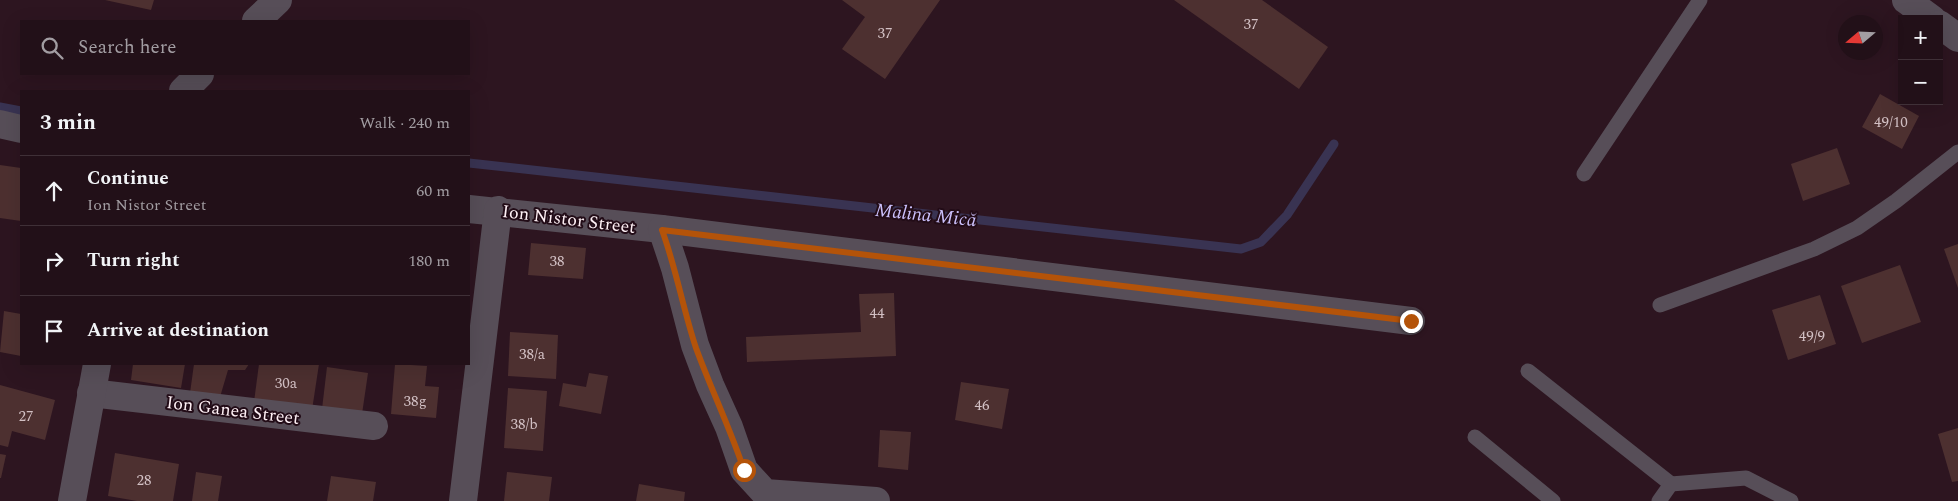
<!DOCTYPE html>
<meta charset="utf-8">
<style>
body{margin:0;font-family:Spectral,serif;background:#2a1921;color:#f1f3f6}
.controls{position:absolute;right:15px;top:15px;display:grid;overflow:hidden;border-radius:0px;box-shadow:0 5px 20px #0002}
.controls button{width:45px;height:45px;display:grid;place-items:center;padding:0;border:0;border-bottom:1px solid #3f3037;background:#221018;color:#f1f3f6;font:25px sans-serif}
.compass{position:absolute;left:1838px;top:15px;width:45px;height:45px;border-radius:50%;background:#221018;box-shadow:0 5px 20px #0002;rotate:251deg}
.stop{position:absolute;width:15px;height:15px;margin:-11px;border:4px solid #b45309;border-radius:50%;background:#fff}
.stop.end{background:#b45309;border-color:#fff;box-shadow:0 1px 5px #0008}
.list{margin:0;padding:0;list-style:none}
h2{display:flex;justify-content:space-between;align-items:center;height:65px;margin:0;padding:0 20px;font-size:21px}
h2 small{font-size:16px;font-weight:400;color:#a29da2}
.list li{display:grid;grid-template-columns:32px 1fr auto;gap:15px;align-items:center;box-sizing:border-box;height:70px;padding:0 20px;border-top:1px solid #3f3037}
.list b{display:block;font-size:19px;white-space:nowrap}
.list p{margin:0;font-size:16px;white-space:nowrap;color:#a29da2}
.list em{font-size:16px;font-style:normal;color:#a29da2}
.icon{flex:none;width:28px;height:28px;fill:none;stroke:currentColor;stroke-width:2;stroke-linecap:round;stroke-linejoin:round}
.map{position:relative;flex:none;width:1958px;height:501px;overflow:hidden}
.search{position:absolute;background:#221018;box-shadow:0 5px 20px #0002;left:20px;top:20px;width:450px;height:55px;display:flex;align-items:center;gap:12px;box-sizing:border-box;padding:0 18px;border-radius:0px;color:#a29da2;font-size:19px}
.panel{position:absolute;background:#221018;box-shadow:0 5px 20px #0002;left:20px;top:90px;width:450px;height:275px;border-radius:0px}
.map>svg:first-child{display:block}
.lines{fill:none;stroke-linecap:round;stroke-linejoin:round}
.stream{stroke:#393352;stroke-width:9}
.building{fill:#4d3030}
.service{stroke:#574e58;stroke-width:15}
.minor{stroke:#574e58;stroke-width:28}
.tertiary{stroke:#574e58;stroke-width:28}
.route{stroke:#b45309;stroke-width:6}
.labels{text-anchor:middle;stroke-width:4;stroke-linejoin:round;paint-order:stroke}
.number-label{font-size:15px;fill:#d2c0c4}
.street-label{font-size:18px;fill:#fef0f5;stroke:#220c17}
.water-label{font-size:19px;font-style:italic;fill:#cbc0fb;stroke:#220c17}
</style>
<div class="map">
<svg width="1958" height="501" viewBox="0 0 1958 501">
<rect width="100%" height="100%" fill="#2d1520"/>
<g class="lines">
<g class="stream">
<polyline points="0,107 21,111"/>
<polyline points="469,163 1241,249 1261,242 1287,215 1334,144"/>
</g>
</g>
<g class="building">
<polygon points="105,0 154,0 151,10"/>
<polygon points="842,0 940,0 885,79 842,49 865,17"/>
<polygon points="1174,0 1262,0 1328,47 1299,89"/>
<polygon points="1880,94 1919,116 1902,149 1862,127"/>
<polygon points="1837,148 1850,184 1803,201 1791,164"/>
<polygon points="0,165 21,168 21,221 0,218"/>
<polygon points="531,243 586,248 583,279 528,275"/>
<polygon points="1958,244 1958,288 1944,249"/>
<polygon points="1900,265 1921,322 1862,343 1841,286"/>
<polygon points="894,293 896,356 747,362 746,337 861,332 859,294"/>
<polygon points="1820,295 1836,344 1788,360 1772,310"/>
<polygon points="4,311 21,314 21,356 0,352"/>
<polygon points="510,332 558,335 556,379 508,376"/>
<polygon points="133,364 185,364 181,388 131,380"/>
<polygon points="194,364 249,364 245,370 228,370 220,397 190,393"/>
<polygon points="259,364 319,364 312,410 254,402"/>
<polygon points="395,364 427,366 425,386 439,387 436,418 391,414"/>
<polygon points="327,367 368,373 362,414 322,409"/>
<polygon points="589,373 608,376 601,414 559,406 563,383 586,387"/>
<polygon points="961,382 1009,389 1002,429 955,420"/>
<polygon points="0,385 55,400 45,440 12,431 8,447 0,445"/>
<polygon points="508,388 547,391 543,451 504,448"/>
<polygon points="1958,428 1958,481 1952,482 1938,434"/>
<polygon points="880,430 911,432 908,470 878,467"/>
<polygon points="115,453 179,464 173,501 137,501 108,496"/>
<polygon points="0,454 6,455 1,478 0,478"/>
<polygon points="196,472 222,476 218,501 192,501"/>
<polygon points="507,472 552,477 549,501 504,501"/>
<polygon points="331,476 376,482 373,501 327,501"/>
<polygon points="639,484 685,492 684,501 636,501"/>
</g>
<g class="lines">
<g class="service">
<polyline points="1584,174 1700,0"/>
<polyline points="1660,305 1814,249 1857,228 1896,201 1958,152"/>
<polyline points="1528,371 1671,484"/>
<polyline points="1475,437 1553,501"/>
<polyline points="1659,501 1671,484 1746,478 1791,501"/>
</g>
<g class="minor">
<polyline points="1906,0 1932,19"/>
<polyline points="1939,24 1958,38"/>
<polyline points="0,124 21,129"/>
<polyline points="469,209 662,229 1411,321"/>
<polyline points="662,229 675,268 695,345 710,385 729,427 744,470 765,493 876,501"/>
<polyline points="91,393 374,426"/>
<polyline points="463,501 498,210"/>
</g>
<g class="tertiary">
<polyline points="256,21 278,0"/>
<polyline points="183,91 200,74"/>
<polyline points="72,501 97,364"/>
</g>
</g>
<g class="lines">
<path class="route" d="M 744,470 C 730,428 711,389 696,348 C 683,309 676,268 662,230 L 1411,321"/>
</g>
<g class="labels">
<g class="number-label">
<text x="1251" y="29">37</text>
<text x="885" y="38">37</text>
<text x="1891" y="127">49/10</text>
<text x="557" y="266">38</text>
<text x="877" y="318">44</text>
<text x="1812" y="341">49/9</text>
<text x="532" y="359">38/a</text>
<text x="286" y="388">30a</text>
<text x="415" y="406">38g</text>
<text x="982" y="410">46</text>
<text x="26" y="421">27</text>
<text x="524" y="429">38/b</text>
<text x="144" y="485">28</text>
</g>
<g class="street-label">
<text transform="translate(569 219) rotate(7)" y="6">Ion Nistor Street</text>
<text transform="translate(233 410) rotate(7)" y="6">Ion Ganea Street</text>
</g>
<g class="water-label">
<text transform="translate(926 214) rotate(6)" y="7">Malina Mică</text>
</g>
</g>
</svg>
<div class="controls">
<button>+</button>
<button>−</button>
</div>
<svg class="compass" viewBox="-18 -18 36 36"><path d="M0-13l5 13h-10z" fill="#e53935"/><path d="M0 13l5-13h-10z" fill="#a29da2"/></svg>
<div class="stop" style="left:744px;top:470px"></div>
<div class="stop end" style="left:1411px;top:321px"></div>
<div class="search"><svg class="icon" aria-label="search" viewBox="0 0 24 24"><circle cx="10" cy="10" r="6"/><path d="M15 15l6 6"/></svg>Search here</div>
<section class="panel">
<h2>3 min<small>Walk · 240 m</small></h2>
<ul class="list">
<li><svg class="icon" aria-label="ahead" viewBox="0 0 24 24"><path d="M12 20V5M6 11l6-6 6 6"/></svg><div><b>Continue</b><p>Ion Nistor Street</p></div><em>60 m</em></li>
<li><svg class="icon" aria-label="right" viewBox="0 0 24 24"><path d="M7 20v-9h11M14 6l5 5-5 5"/></svg><div><b>Turn right</b></div><em>180 m</em></li>
<li><svg class="icon" aria-label="arrive" viewBox="0 0 24 24"><path d="M6 21V4h12l-3 4 3 4H6"/></svg><div><b>Arrive at destination</b></div></li>
</ul>
</section>
</div>
